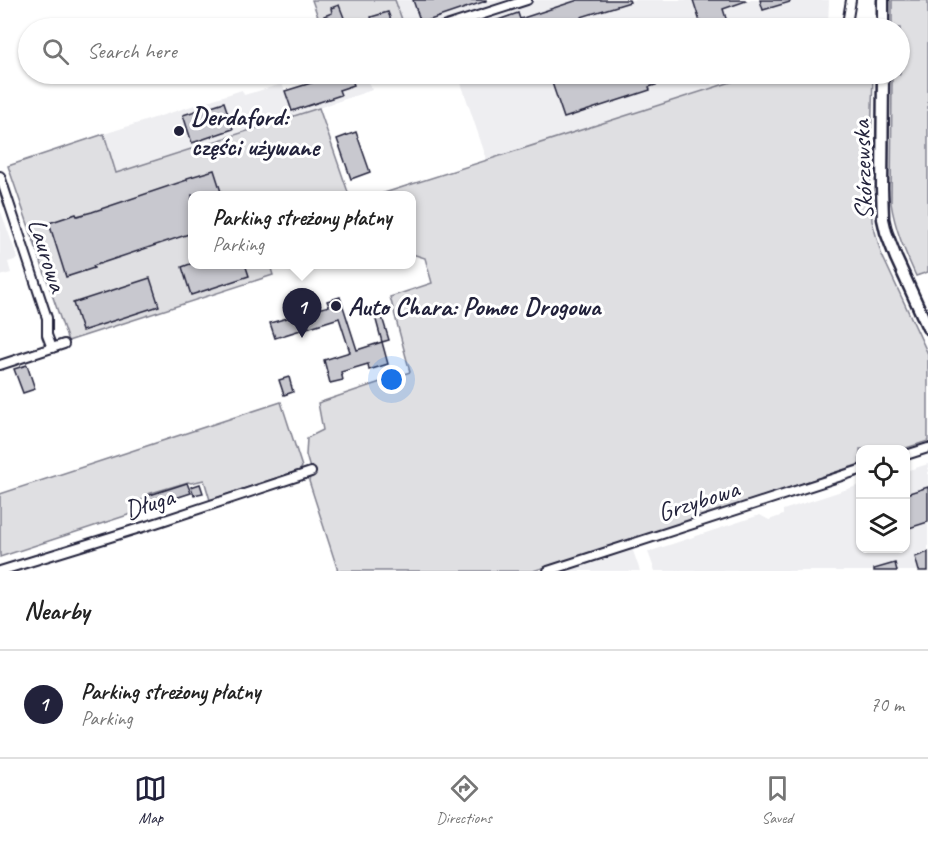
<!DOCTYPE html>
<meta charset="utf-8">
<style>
body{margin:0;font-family:Caveat,sans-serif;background:#f6f6f6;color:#222}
.controls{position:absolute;right:18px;bottom:18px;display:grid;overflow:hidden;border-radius:12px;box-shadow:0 2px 4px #0004}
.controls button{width:54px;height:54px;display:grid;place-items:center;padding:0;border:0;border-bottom:2px solid #e0e0e0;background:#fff;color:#222;font:30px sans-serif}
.you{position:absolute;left:392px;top:380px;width:21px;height:21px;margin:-15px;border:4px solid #fff;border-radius:50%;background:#1a73e8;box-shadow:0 0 0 9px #1a73e833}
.badge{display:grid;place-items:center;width:39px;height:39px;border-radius:50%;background:#22223b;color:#fff;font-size:20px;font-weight:700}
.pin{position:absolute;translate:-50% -50px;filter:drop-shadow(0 2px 3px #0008)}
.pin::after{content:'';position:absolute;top:32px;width:21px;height:18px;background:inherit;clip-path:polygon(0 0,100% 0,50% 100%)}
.popup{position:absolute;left:188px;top:191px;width:228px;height:78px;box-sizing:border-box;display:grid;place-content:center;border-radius:12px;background:#fff;filter:drop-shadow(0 2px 4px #0005);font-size:20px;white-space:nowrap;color:#767676}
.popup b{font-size:22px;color:#222}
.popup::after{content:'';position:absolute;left:50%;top:100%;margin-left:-12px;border:12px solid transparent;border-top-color:#fff}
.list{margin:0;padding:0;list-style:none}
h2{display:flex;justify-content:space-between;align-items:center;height:78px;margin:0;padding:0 24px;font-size:26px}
h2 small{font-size:20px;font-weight:400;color:#767676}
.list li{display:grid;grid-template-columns:39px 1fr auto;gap:18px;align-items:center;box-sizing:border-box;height:108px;padding:0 24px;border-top:2px solid #e0e0e0}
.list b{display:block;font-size:22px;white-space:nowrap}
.list p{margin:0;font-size:20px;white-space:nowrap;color:#767676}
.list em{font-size:20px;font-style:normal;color:#767676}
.icon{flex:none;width:33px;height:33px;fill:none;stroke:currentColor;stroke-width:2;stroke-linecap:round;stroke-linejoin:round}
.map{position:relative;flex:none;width:928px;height:571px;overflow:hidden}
.search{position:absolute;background:#fff;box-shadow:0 2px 4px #0004;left:18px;right:18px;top:18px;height:66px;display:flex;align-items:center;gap:15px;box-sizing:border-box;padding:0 21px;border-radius:33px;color:#767676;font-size:22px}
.sheet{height:186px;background:#fff}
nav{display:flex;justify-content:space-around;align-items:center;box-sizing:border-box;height:84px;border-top:2px solid #e0e0e0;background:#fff;font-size:16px;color:#767676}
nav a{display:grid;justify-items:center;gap:3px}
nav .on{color:#22223b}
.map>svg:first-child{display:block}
.built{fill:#eeeef1}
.green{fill:#dfdfe2;stroke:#80808e;stroke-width:1.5}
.building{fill:#c8c8cf;stroke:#22223b;stroke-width:1.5}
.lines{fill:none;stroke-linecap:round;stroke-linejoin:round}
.street-casing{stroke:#22223b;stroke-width:12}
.secondary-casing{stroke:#22223b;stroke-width:15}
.street{stroke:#fff;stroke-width:8}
.secondary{stroke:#fff;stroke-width:10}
.poi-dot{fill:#22223b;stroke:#fff;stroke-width:2}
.labels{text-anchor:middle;stroke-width:6;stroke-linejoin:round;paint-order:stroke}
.poi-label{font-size:26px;font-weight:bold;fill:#22223b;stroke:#fff;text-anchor:start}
.street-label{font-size:26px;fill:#22223b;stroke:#fff}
</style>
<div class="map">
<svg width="928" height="571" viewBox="0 0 928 571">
<rect width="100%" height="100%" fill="#fff"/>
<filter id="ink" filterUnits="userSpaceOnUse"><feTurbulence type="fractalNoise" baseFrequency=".0167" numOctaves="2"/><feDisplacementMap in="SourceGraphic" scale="12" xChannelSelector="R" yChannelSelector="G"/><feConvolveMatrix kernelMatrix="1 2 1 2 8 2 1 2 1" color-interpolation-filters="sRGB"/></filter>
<g filter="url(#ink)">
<g class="built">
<polygon points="395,0 510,0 424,28 405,28"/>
<polygon points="536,0 829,0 828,28 448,28"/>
<polygon points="318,74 366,74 372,90 255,129 254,128 116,173 104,134 242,90 244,95 282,84 285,91 315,81"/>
<polygon points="458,74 710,74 708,74 713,87 487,160"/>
<polygon points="1,212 18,259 8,262 11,273 0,276 0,213"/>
<polygon points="928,464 928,571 655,571 648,552 760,515 769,520 783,515 783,510 860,485 860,548 906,548 906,471"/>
<polygon points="632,548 640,571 561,571"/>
</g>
<g class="green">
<polygon points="312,0 395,0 405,28 322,28"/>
<path d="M 892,0 L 928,0 L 928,272 L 916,276 C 905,252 895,229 891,203 L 892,74 L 900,74 L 900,28 L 892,28 Z"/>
<polygon points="756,74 873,74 870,180 872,221 881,253 928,354 928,441 903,449 860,449 860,464 723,510 533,571 338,571 309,481 311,472 306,455 307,438 323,430 318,403 410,372 390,297 432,283 425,258 412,254 412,196 378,195"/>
<polygon points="319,108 349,195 192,196 192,264 270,265 273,275 68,341 8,166 104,134 116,173"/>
<polygon points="281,402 302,467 300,470 210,500 204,480 191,483 188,482 148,494 145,499 131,503 134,513 0,557 0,494"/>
</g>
<g class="building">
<polygon points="413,0 486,0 486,1 421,23"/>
<polygon points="578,0 629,0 630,2 581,17 581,20 555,28 478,28 478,27 518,13 520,19"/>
<polygon points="693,0 745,0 746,1 723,9 729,28 702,28"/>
<polygon points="760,0 790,0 790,2 763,10"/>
<polygon points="339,5 348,28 329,28 324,16 332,13 331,8"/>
<polygon points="388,12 394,28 374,28 371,17"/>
<polygon points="340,74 350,74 354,85 339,90 341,95 292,111 285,91"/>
<polygon points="549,74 668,74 671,80 649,87 650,90 564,118"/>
<polygon points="224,102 233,129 192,143 183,115"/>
<polygon points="356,132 370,172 351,179 337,139"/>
<polygon points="214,170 222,195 192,195 192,233 93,266 94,268 66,277 49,223 76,214 77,216 92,212 187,180 187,178"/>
<polygon points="190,264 245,264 249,276 191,295 182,267"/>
<polygon points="150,278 159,306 82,331 73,303"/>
<polygon points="340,297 357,350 382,342 388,364 369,370 368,364 341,372 343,380 330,383 324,360 350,352 339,318 275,338 270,323 329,306 327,301"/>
<polygon points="379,307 389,340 382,342 373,309"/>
<polygon points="27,365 35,389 23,393 14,369"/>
<polygon points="289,377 293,392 284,395 279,380"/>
<polygon points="187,483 191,493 151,506 147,496"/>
<polygon points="200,484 203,493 194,495 191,487"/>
<polygon points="928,487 928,522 906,529 906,494"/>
<polygon points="928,552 928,571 919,571 915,557"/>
<polygon points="895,563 897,571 874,571 874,569"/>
</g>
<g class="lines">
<g class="street-casing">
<g id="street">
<polyline points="440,28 527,0"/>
<polyline points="849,28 848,18 851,0"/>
<polyline points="300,74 303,74"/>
<polyline points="0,176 47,318 47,335 52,348"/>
<polyline points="0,365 64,344"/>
<polyline points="906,455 928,448"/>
<polyline points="0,571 156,523 311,472"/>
<polyline points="548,571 860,470"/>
</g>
</g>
<g class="secondary-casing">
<g id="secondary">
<polyline points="883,28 883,0"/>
<polyline points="883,74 882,188 883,219 886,232 896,258 928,328"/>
</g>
</g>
<use href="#street" class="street"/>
<use href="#secondary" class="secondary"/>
</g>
</g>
<g class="poi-dot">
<circle cx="179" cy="131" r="6"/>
<circle cx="336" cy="306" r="6"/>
</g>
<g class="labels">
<g class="poi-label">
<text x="191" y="125">Derdaford:<tspan x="191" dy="30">części używane</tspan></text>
<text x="348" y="315">Auto Chara: Pomoc Drogowa</text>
</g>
<g class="street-label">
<text transform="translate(862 170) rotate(-92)" y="9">Skórzewska</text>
<text transform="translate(48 255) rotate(72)" y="9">Laurowa</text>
<text transform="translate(698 500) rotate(-18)" y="9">Grzybowa</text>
<text transform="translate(149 503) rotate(-18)" y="9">Długa</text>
</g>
</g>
</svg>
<div class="controls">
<button><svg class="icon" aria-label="locate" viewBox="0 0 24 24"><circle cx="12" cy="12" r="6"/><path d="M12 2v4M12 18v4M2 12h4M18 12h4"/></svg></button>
<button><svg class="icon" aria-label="layers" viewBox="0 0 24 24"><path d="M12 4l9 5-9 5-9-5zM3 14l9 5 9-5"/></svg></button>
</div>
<div class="you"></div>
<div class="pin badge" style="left:302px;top:338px">1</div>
<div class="popup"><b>Parking streżony płatny</b>Parking</div>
<div class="search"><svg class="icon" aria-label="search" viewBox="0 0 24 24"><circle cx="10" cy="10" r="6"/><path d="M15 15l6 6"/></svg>Search here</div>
</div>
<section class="sheet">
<h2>Nearby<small></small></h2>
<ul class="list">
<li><span class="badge">1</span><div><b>Parking streżony płatny</b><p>Parking</p></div><em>70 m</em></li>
</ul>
</section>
<nav>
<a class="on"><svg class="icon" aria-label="map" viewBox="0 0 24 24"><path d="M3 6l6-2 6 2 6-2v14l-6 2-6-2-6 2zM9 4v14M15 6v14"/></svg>Map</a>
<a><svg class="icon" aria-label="directions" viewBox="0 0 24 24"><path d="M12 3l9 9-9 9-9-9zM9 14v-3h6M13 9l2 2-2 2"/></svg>Directions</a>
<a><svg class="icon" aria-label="saved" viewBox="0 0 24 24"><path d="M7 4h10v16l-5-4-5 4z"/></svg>Saved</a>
</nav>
